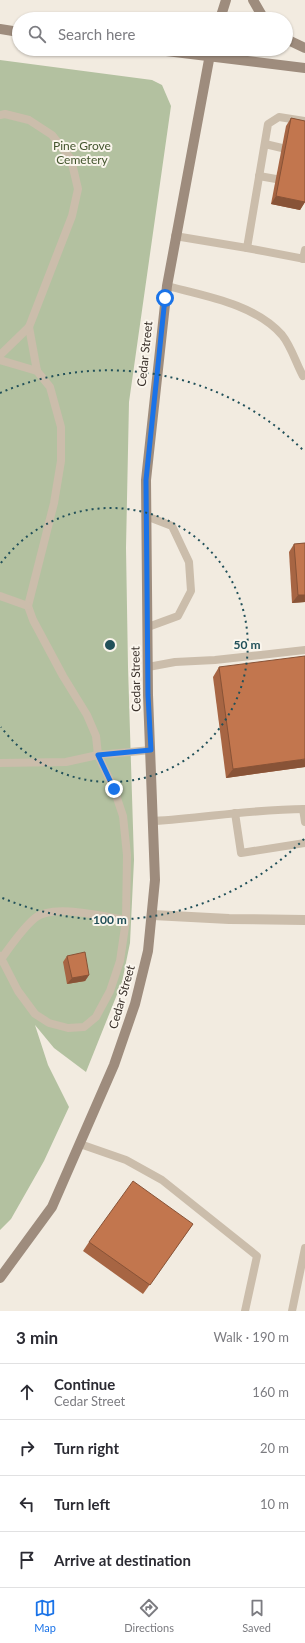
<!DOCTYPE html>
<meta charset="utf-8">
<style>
body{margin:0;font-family:Lato,sans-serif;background:#f7f7f7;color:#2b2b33}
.stop{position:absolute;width:12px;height:12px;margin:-9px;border:3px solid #1a73e8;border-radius:50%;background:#fff}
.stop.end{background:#1a73e8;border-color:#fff;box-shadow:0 1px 4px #0008}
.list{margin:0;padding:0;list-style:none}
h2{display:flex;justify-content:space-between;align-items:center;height:52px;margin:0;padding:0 16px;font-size:17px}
h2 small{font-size:13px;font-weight:400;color:#7c7c81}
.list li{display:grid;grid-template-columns:26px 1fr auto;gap:12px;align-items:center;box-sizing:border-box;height:56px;padding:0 16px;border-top:1px solid #e1e1e2}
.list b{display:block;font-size:15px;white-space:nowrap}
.list p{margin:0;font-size:13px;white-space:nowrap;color:#7c7c81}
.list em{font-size:13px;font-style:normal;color:#7c7c81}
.icon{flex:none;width:22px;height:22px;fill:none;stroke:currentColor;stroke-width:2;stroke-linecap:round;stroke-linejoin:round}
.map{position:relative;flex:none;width:305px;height:1311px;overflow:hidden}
.search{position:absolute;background:#fff;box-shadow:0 1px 3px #0004;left:12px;right:12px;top:12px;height:44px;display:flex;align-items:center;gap:10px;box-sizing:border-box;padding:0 14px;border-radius:22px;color:#7c7c81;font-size:15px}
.sheet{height:276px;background:#fff}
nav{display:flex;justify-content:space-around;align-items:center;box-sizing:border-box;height:56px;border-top:1px solid #e1e1e2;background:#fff;font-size:11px;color:#7c7c81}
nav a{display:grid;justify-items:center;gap:2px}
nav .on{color:#1a73e8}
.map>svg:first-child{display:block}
.green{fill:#b3c1a0}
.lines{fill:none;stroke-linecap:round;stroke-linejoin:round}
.service{stroke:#cbbdab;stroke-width:8}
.minor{stroke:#cbbdab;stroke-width:10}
.secondary{stroke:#9e8c7d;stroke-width:10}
.wall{fill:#a76543}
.shaded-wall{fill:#885337}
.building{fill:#c2764e;stroke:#885337}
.route{stroke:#1a73e8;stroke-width:5}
.ring{fill:none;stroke:#215059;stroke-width:2;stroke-dasharray:2 4}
.labels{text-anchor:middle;stroke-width:4;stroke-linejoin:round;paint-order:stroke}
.park-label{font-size:12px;fill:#44562f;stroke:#faf5ec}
.street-label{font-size:12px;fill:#39302a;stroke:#faf5ec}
.centre{fill:#215059;stroke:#faf5ec;stroke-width:2}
.ring-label{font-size:12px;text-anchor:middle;font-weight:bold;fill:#215059;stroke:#faf5ec;stroke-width:4;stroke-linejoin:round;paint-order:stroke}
</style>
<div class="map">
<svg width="305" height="1311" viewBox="0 0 305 1311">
<rect width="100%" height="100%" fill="#f2ebe0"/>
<polygon class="green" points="0,60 152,80 162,85 171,106 129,402 126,548 128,667 134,860 130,943 122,982 86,1072 54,1048 35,1025 48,1065 69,1107 44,1161 11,1219 0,1230"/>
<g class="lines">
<g class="service">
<polyline points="0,115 5,114 29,120 52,135 71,159 78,189 72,216 29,327 37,371 50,387 61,427 61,461 54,503 28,606 33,620 63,676 87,715 96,736 98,755 114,789 123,816 127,855 126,920 120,961 110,991 96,1017 84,1027 68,1028 49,1023 35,1014 18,991 0,956"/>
<polyline points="265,144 282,148"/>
<polyline points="259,176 276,179"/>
<polyline points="175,236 247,248 268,124 279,117 305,121"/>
<polyline points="247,248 305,259"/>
<polyline points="303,259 305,250"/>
<path d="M 167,286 C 205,296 255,304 282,335 C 291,346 296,363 303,376"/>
<polyline points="0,355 29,327"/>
<polyline points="0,360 37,371"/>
<polyline points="146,516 172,526 189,562 191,591 178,616 148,627"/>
<polyline points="0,596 28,606"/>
<polyline points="148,667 175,662 215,660 305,650"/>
<polyline points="0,763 66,762 98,755 151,750"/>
<polyline points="303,809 305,822"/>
<polyline points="235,813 241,853 305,843"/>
<path d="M 154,821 C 204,818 254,809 305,809"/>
<path d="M 2,958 C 12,944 22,929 35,918 C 53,903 105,917 126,920"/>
<polyline points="80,1144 126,1160 162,1180 257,1256 245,1311"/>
<polyline points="292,1311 305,1248"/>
</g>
<polyline class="minor" points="153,915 229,919 305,920"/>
<g class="secondary">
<polyline points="253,0 264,19"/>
<polyline points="220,19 226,0"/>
<polyline points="0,29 19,32"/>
<polyline points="286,39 305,48"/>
<polyline points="150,49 305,68"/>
<polyline points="0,1278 52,1207 114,1065 135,1004 148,951 155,880 148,695 146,480 167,286 211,49"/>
</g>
</g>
<g class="wall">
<polygon points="291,118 305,121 305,202 300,210 271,204 286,126"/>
<polygon points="305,543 305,602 292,603 289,552 294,544"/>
<polygon points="219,667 305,767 226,778 213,677"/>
<polygon points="67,956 89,975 85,981 67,984 63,962"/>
<polygon points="193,1224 143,1294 83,1251 89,1242"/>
</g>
<g class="shaded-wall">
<polygon points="276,196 305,202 300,210 271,204"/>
<polygon points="298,595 305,595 305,602 292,603"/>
<polygon points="305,759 305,767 226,778 233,769"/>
<polygon points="89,975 85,981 67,984 72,978"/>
</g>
<g class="building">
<polygon points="291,118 305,121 305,202 276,196"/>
<polygon points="305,543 305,595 298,595 294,544"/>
<polygon points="305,656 305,759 233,769 219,667"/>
<polygon points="85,952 89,975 72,978 67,956"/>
<polygon points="133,1181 193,1224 150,1285 89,1242"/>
</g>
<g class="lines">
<polyline class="route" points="114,789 98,755 151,750 148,695 146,480 165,298"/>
</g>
<g class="ring">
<path d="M1 563A137 137 0 1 1 1 727"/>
<path d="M304 839A275 275 0 0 1 0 897M0 393A275 275 0 0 1 304 451"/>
</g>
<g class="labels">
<g class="park-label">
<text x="82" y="150">Pine Grove<tspan x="82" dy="14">Cemetery</tspan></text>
</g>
<g class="street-label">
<text transform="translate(145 354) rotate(-84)" y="4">Cedar Street</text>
<text transform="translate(136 679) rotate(-91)" y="4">Cedar Street</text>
<text transform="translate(122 997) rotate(-74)" y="4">Cedar Street</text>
</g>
</g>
<circle cx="110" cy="645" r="6" class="centre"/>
<g class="ring-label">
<text x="247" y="649">50 m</text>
<text x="110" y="924">100 m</text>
</g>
</svg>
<div class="stop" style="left:165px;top:298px"></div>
<div class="stop end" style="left:114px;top:789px"></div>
<div class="search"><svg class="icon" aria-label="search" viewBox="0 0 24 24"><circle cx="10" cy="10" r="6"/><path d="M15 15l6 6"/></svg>Search here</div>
</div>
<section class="sheet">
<h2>3 min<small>Walk · 190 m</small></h2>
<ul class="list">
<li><svg class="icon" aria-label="ahead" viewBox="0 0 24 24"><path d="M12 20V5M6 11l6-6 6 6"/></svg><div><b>Continue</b><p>Cedar Street</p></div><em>160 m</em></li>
<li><svg class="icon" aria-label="right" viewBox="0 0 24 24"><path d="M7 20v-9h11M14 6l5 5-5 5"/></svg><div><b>Turn right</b></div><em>20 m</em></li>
<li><svg class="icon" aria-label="left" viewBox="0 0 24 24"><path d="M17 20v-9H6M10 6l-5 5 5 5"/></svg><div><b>Turn left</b></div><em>10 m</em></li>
<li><svg class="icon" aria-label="arrive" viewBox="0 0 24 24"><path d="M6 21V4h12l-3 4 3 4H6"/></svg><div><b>Arrive at destination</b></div></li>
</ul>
</section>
<nav>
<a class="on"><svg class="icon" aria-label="map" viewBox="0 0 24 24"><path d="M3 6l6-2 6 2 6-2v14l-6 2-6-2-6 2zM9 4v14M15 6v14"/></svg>Map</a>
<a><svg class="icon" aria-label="directions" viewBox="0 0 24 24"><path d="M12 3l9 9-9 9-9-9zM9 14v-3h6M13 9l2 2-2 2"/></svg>Directions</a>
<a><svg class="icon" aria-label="saved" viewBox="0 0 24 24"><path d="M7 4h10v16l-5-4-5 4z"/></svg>Saved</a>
</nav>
